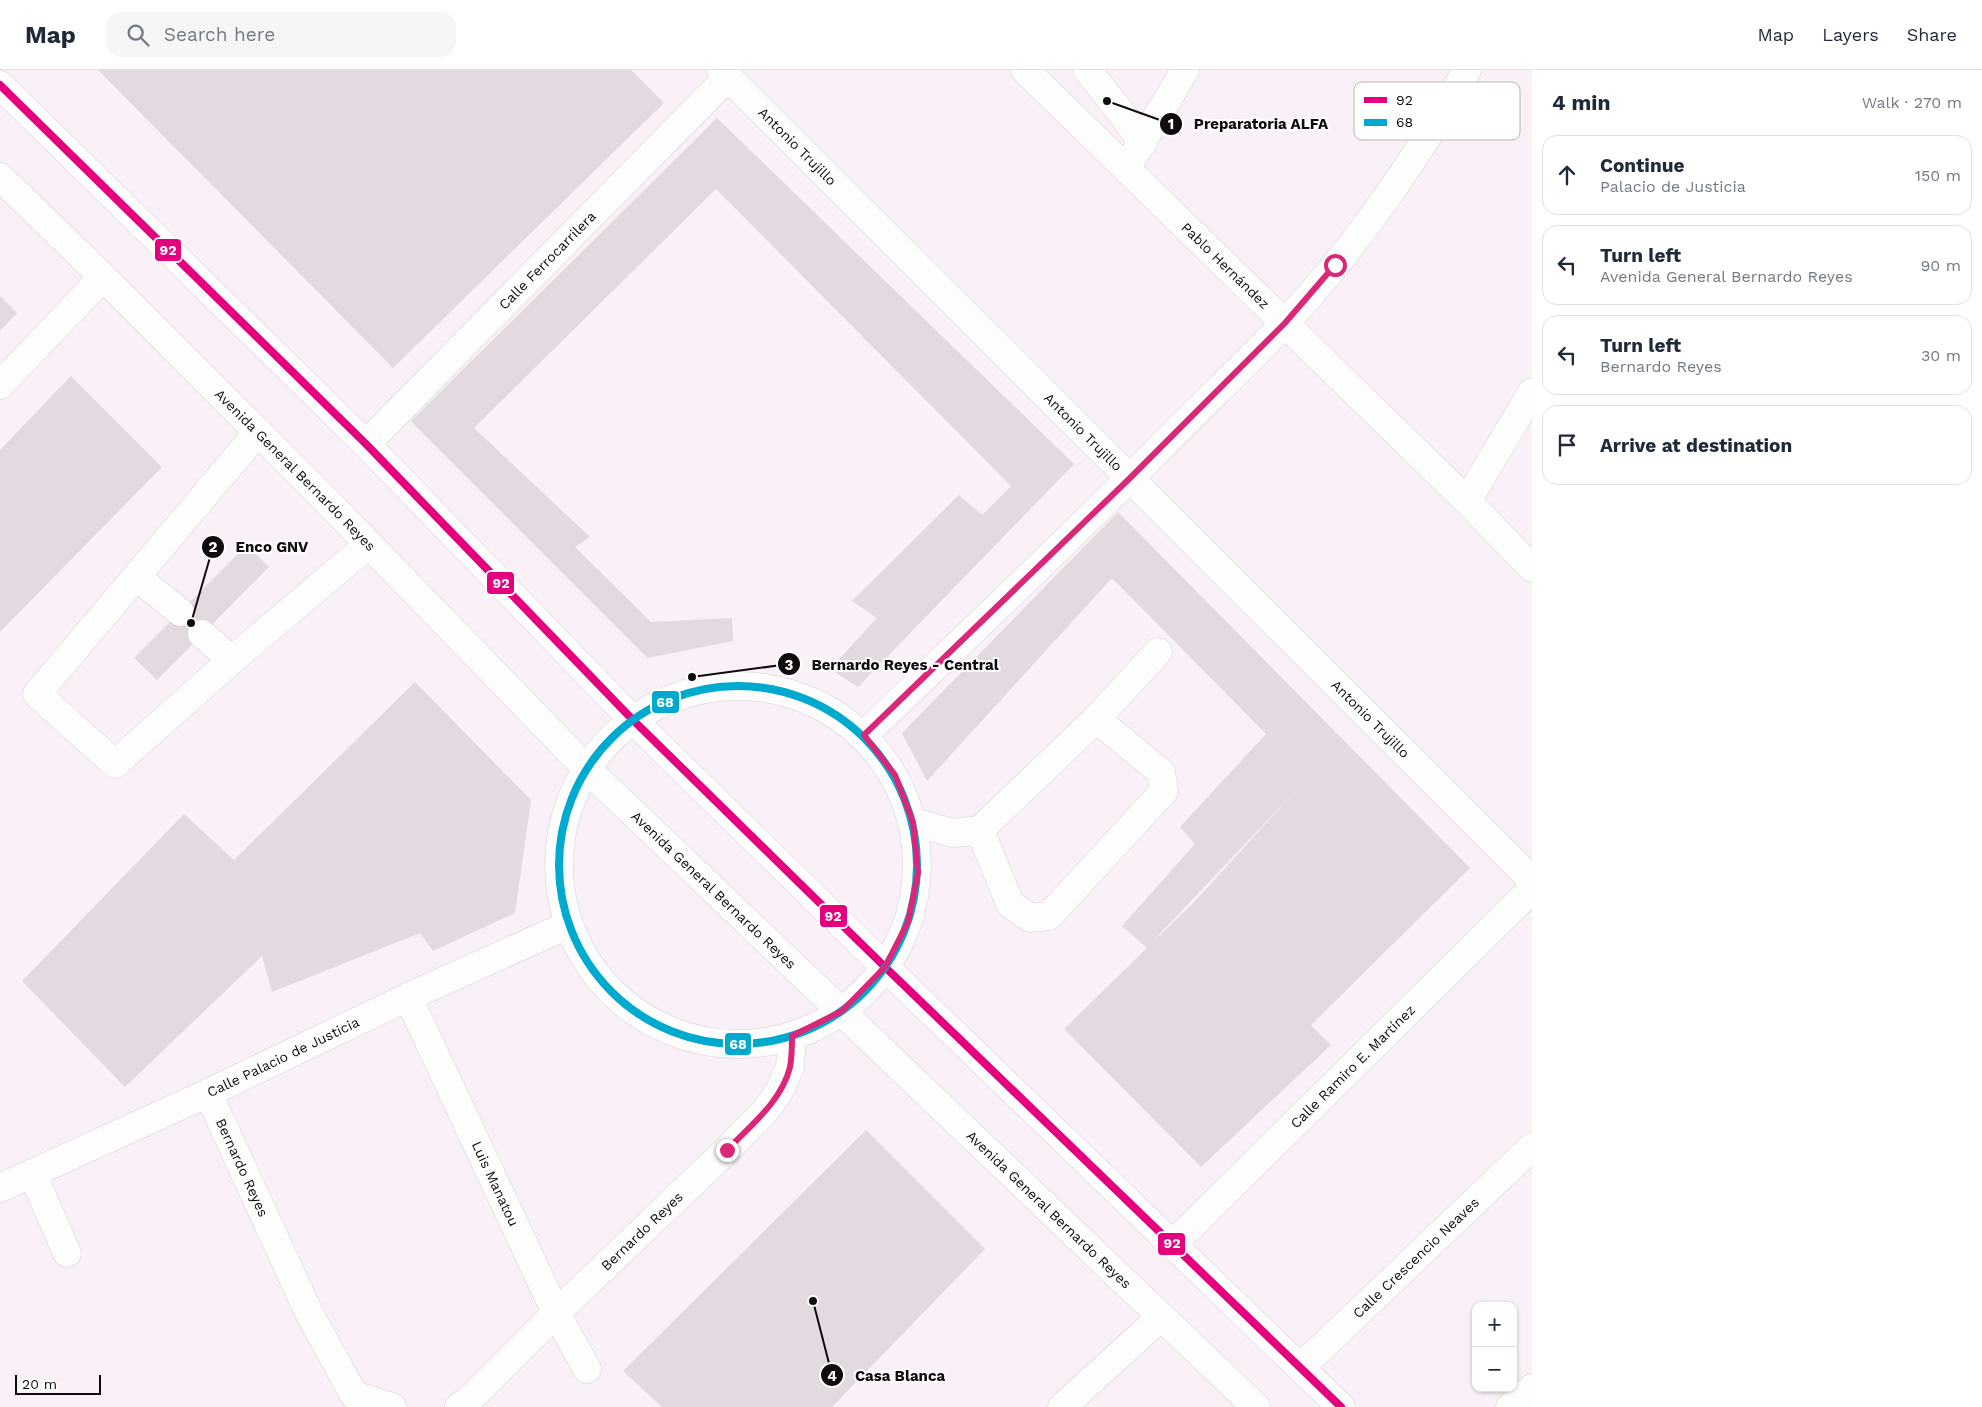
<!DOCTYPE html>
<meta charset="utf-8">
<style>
body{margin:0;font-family:"Work Sans",sans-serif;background:#f6f6f7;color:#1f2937}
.controls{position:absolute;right:15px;bottom:15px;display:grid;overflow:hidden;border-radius:10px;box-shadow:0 1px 4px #0004}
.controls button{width:45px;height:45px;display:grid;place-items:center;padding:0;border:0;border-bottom:1px solid #e0e1e3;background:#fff;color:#1f2937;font:25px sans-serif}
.scale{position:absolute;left:15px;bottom:12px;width:86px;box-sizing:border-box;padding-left:5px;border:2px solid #110a0f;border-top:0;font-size:14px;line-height:18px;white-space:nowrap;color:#110a0f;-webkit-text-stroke:4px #fff;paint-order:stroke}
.stop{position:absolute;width:15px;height:15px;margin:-11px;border:4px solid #db2777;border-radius:50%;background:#fff}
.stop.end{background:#db2777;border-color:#fff;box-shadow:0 1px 5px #0008}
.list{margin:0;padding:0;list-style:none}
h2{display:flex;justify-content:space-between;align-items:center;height:65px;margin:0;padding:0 20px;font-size:21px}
h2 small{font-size:16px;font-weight:400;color:#747a83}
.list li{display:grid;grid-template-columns:32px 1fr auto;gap:15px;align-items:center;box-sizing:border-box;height:80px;margin:0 10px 10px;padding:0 10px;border:1px solid #e0e1e3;border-radius:15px}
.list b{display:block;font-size:19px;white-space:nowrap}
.list p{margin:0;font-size:16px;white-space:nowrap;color:#747a83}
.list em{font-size:16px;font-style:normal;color:#747a83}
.icon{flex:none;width:28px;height:28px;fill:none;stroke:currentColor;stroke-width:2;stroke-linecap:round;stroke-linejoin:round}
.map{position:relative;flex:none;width:1532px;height:1337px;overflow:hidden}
header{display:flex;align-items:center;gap:30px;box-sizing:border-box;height:70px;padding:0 25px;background:#fff;border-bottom:1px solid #e0e1e3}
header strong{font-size:24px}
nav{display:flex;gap:28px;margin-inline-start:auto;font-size:18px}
.search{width:350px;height:45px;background:#f6f6f7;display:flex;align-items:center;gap:12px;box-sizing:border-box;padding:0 18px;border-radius:15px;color:#747a83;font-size:19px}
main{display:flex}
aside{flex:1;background:#fff}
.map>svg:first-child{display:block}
.building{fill:#e2dae0;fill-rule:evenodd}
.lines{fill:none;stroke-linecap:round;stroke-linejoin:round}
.minor-casing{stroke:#d6ced4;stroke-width:29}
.major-casing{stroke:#d6ced4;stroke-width:29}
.minor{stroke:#fefdfe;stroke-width:28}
.major{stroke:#fefdfe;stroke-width:28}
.bus-1-casing{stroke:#fff;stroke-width:11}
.bus-2-casing{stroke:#fff;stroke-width:11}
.bus-1{stroke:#e5007d;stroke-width:8}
.bus-2{stroke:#00a9ce;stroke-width:8}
.route{stroke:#db2777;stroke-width:6}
.labels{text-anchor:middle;stroke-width:4;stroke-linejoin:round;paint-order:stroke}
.street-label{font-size:14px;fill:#110a0f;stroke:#fff}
.key{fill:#fff;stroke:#b8b6b7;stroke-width:1}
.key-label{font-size:14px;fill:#110a0f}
.leader{fill:none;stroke:#110a0f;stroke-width:2}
.callout-dot{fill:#110a0f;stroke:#fff;stroke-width:2}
.mark-label{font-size:15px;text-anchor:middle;font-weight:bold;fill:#fff}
.callout-label{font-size:15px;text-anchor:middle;font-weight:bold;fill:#110a0f;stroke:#fff;stroke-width:4;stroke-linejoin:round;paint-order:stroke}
.line-badge{stroke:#fff;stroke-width:2}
.badge-label{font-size:14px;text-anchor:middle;font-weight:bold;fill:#fff}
</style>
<header>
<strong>Map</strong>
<div class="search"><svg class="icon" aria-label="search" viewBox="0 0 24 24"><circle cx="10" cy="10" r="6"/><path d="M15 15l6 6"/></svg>Search here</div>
<nav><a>Map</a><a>Layers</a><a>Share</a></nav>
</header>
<main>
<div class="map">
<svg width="1532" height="1337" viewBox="0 0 1532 1337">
<rect width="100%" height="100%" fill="#faf1f8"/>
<g class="building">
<polygon points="98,0 631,0 664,33 393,298"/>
<polygon points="717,48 1074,394 858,617 830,599 877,548 852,531 959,425 982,445 1011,416 716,119 474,358 590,467 575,477 651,552 732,548 733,571 648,588 411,351"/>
<polygon points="0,226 17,243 0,261"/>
<polygon points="71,306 162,397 0,562 0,380"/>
<path d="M 1118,442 L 1470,798 L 1311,955 L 1331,975 L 1201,1097 L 1064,959 L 1147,878 L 1122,856 L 1195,774 L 1180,757 L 1266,664 L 1112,508 L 927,711 L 902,663 ZM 1301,715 L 1193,833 L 1157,868 L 1156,868 Z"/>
<polygon points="247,475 269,497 157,610 134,588"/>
<polygon points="415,612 531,730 515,843 433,881 420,863 272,922 262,886 125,1017 22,911 184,744 234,790"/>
<polygon points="866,1060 985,1179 832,1337 662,1337 623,1301"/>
</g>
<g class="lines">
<g class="minor-casing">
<g id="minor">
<path id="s1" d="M 721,0 L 1532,810"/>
<path id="s2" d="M 1025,0 L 1467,431 L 1532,498"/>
<polyline points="1087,0 1119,40 1143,73"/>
<polyline points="1126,99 1185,0"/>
<polyline points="0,315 103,207"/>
<polyline points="258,362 37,624 115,694 232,590 369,474"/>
<path id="s3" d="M 366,374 L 728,7"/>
<polyline points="1467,431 1532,322"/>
<polyline points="137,507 180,542"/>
<polyline points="202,564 232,590"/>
<circle cx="738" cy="795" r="179"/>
<path d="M 864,665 C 963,570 1063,475 1160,378 C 1201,336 1244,296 1285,253 C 1356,177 1416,90 1467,0"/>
<polyline points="913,752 953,763 980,760 1096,649 1158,582"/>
<polyline points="980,760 1010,834 1030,848 1049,846 1164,721 1161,702 1096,649"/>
<path id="s4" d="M 408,927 L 556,1243 L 587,1299"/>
<path id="s5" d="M 208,1023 L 310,1245 L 354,1325 L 392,1337"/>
<polyline points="32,1103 67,1183"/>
<path id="s6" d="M 0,1118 L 208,1023 L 408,927 L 568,855"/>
<path id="s7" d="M 1172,1175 L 1532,819"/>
<path id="s8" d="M 1300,1298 L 1532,1077"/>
<path id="s9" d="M 459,1337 L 469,1330 L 556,1243 L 727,1080 L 765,1041 L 779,1022 L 790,997 L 792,966"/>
<polyline points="1062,1337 1161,1247"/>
<polyline points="1510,1337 1532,1318"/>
</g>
</g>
<g class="major-casing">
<g id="major">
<polyline points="0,15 366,374 632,649 885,897 1341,1337"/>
<path id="s10" d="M 0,107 L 103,207 L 325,429 L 586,698 L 1256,1337"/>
</g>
</g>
<use href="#minor" class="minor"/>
<use href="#major" class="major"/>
<g class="bus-1-casing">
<polyline id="bus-1" points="0,15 366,374 632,649 885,897 1341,1337"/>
</g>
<g class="bus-2-casing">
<circle id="bus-2" cx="738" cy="795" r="179"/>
</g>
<use href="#bus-1" class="bus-1"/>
<use href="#bus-2" class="bus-2"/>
</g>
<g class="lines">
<path class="route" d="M 727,1080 C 750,1056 782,1031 790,997 C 792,987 792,976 792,966 L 842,941 L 885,897 L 908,852 L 918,803 L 913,752 L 895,705 L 864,665 L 1129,409 L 1285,253 L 1335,195"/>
</g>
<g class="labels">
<g class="street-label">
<text dy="5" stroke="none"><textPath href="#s1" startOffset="108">Antonio Trujillo</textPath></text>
<text dy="5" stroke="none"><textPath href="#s3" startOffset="258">Calle Ferrocarrilera</textPath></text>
<text dy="5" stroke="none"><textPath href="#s2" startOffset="280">Pablo Hernández</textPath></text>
<text dy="5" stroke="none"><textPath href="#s1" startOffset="512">Antonio Trujillo</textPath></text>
<text dy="5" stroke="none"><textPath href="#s10" startOffset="416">Avenida General Bernardo Reyes</textPath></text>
<text dy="5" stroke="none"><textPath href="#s1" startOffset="918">Antonio Trujillo</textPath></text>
<text dy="5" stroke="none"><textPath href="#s10" startOffset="1009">Avenida General Bernardo Reyes</textPath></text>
<text dy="5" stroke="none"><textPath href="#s6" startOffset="312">Calle Palacio de Justicia</textPath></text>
<text dy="5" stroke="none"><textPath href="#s7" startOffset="254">Calle Ramiro E. Martínez</textPath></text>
<text dy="5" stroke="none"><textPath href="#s5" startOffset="82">Bernardo Reyes</textPath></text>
<text dy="5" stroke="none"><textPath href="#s4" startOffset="206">Luis Manatou</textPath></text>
<text dy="5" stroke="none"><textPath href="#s10" startOffset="1472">Avenida General Bernardo Reyes</textPath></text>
<text dy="5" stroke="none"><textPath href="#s9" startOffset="254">Bernardo Reyes</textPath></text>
<text dy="5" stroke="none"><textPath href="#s8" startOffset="160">Calle Crescencio Neaves</textPath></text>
</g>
</g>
<rect x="1354" y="12" width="166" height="58" rx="8" class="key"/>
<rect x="1364" y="27" width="23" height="6" fill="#e5007d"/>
<rect x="1364" y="49" width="23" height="7" fill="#00a9ce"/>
<g class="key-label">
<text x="1396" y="35">92</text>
<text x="1396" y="57">68</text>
</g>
<path class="leader" d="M1107 31L1171 54M191 553L213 477M692 607L789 594M813 1231L832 1305"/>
<g class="callout-dot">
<circle cx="1107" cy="31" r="5"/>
<circle cx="191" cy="553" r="5"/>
<circle cx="692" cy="607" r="5"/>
<circle cx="813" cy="1231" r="5"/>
<circle cx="1171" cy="54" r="12"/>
<circle cx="213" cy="477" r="12"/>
<circle cx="789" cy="594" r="12"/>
<circle cx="832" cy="1305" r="12"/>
</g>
<g class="mark-label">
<text x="1171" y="59">1</text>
<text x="213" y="482">2</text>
<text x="789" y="600">3</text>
<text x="832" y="1311">4</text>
</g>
<g class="callout-label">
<text x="1261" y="59">Preparatoria ALFA</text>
<text x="272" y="482">Enco GNV</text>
<text x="905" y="600">Bernardo Reyes - Central</text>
<text x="900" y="1311">Casa Blanca</text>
</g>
<g class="line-badge">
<rect x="154" y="168" width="28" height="24" rx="5" fill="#e5007d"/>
<rect x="486" y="501" width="29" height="24" rx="5" fill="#e5007d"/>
<rect x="651" y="620" width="29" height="24" rx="5" fill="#00a9ce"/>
<rect x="819" y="834" width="29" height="24" rx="5" fill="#e5007d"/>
<rect x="724" y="962" width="28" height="24" rx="5" fill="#00a9ce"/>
<rect x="1157" y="1162" width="29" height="24" rx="5" fill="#e5007d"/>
</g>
<g class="badge-label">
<text x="168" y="185">92</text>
<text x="501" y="518">92</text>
<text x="665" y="637">68</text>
<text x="833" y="851">92</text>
<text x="738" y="979">68</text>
<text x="1172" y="1178">92</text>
</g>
</svg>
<div class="controls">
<button>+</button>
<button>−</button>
</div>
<div class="scale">20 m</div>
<div class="stop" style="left:1335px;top:195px"></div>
<div class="stop end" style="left:727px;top:1080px"></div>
</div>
<aside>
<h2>4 min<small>Walk · 270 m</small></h2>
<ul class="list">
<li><svg class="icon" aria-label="ahead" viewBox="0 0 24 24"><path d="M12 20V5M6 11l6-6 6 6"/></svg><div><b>Continue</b><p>Palacio de Justicia</p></div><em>150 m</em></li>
<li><svg class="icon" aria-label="left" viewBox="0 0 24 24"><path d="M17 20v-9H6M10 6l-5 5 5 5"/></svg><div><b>Turn left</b><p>Avenida General Bernardo Reyes</p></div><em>90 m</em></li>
<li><svg class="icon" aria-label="left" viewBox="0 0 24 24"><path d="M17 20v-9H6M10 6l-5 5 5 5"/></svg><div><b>Turn left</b><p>Bernardo Reyes</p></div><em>30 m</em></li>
<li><svg class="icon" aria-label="arrive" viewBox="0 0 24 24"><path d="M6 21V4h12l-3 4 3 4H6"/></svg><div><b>Arrive at destination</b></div></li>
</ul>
</aside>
</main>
